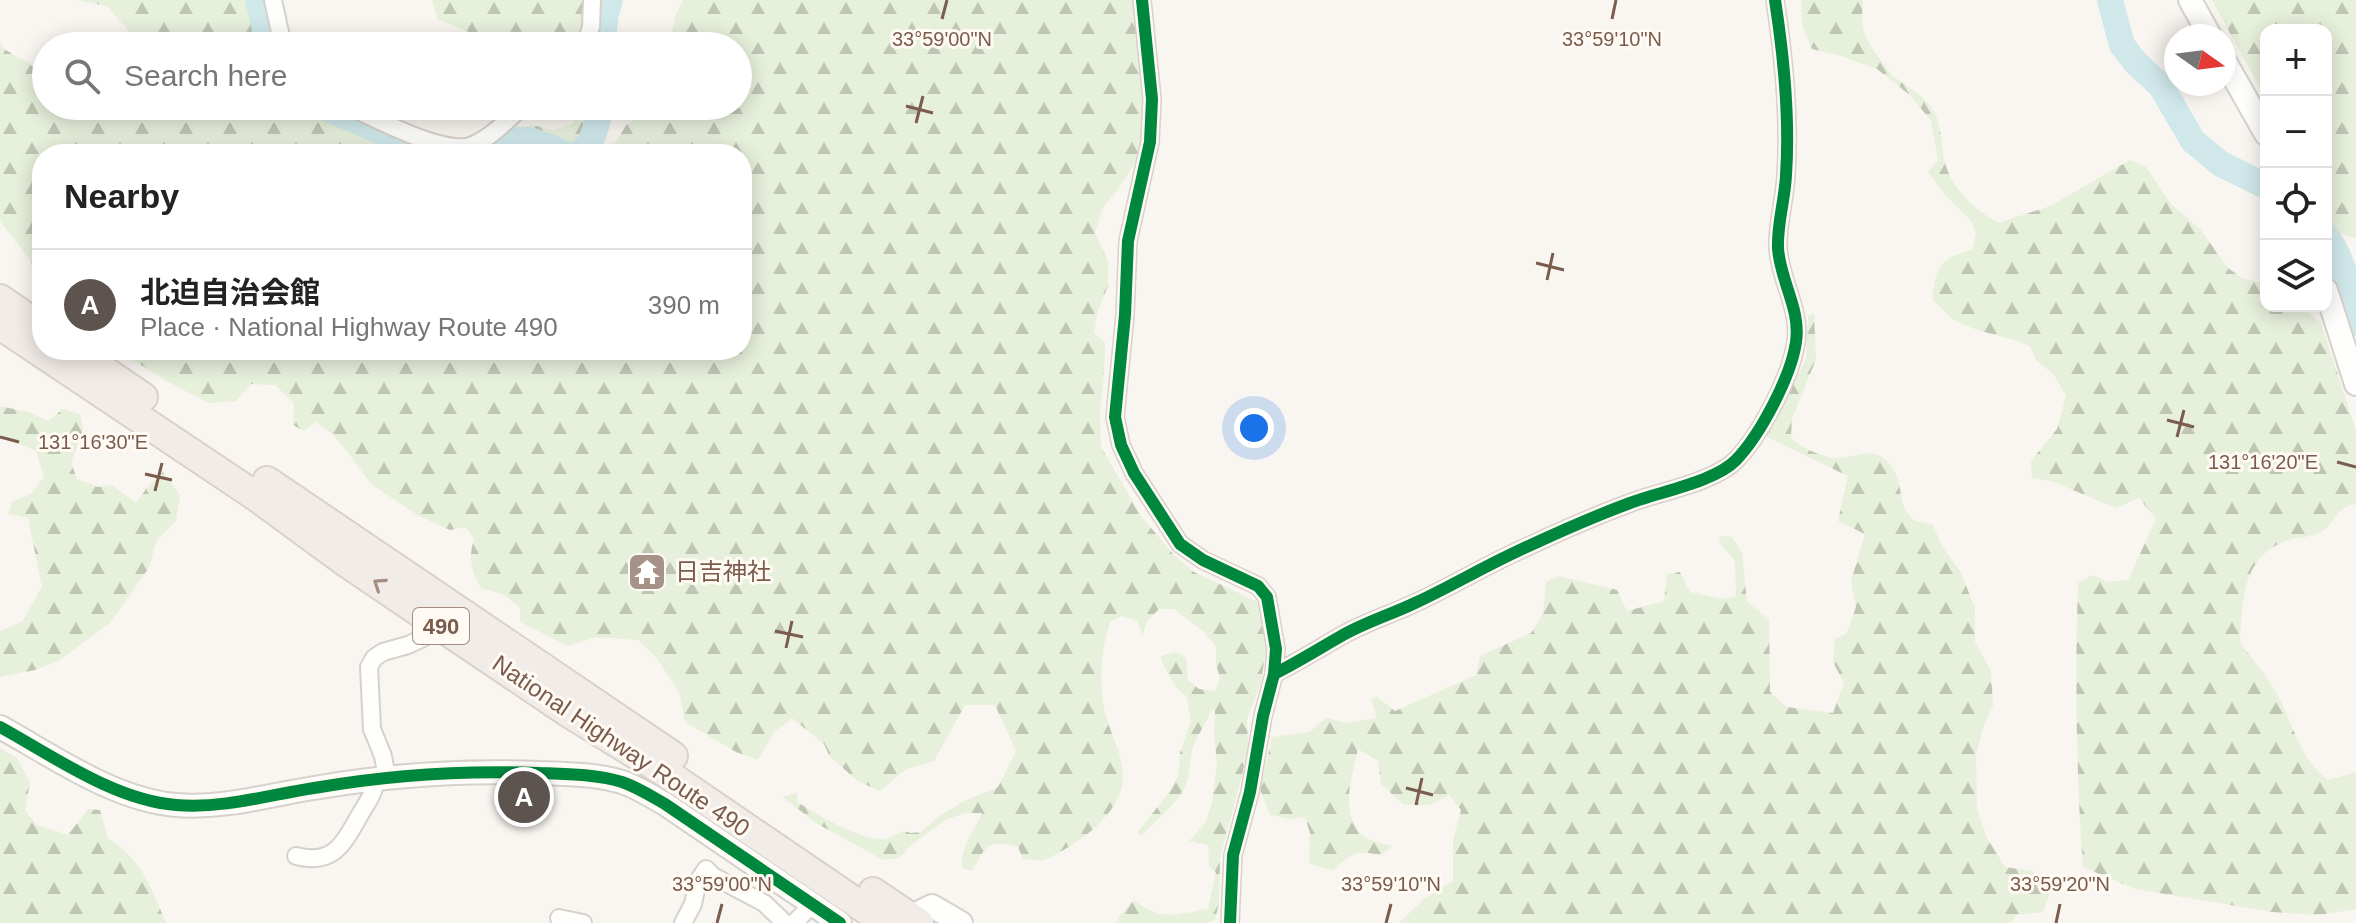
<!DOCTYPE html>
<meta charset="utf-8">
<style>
body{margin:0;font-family:Arial,"Noto Sans JP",sans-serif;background:#f2f2f2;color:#222}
.controls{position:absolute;right:24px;top:24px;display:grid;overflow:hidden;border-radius:16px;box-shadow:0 4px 20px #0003}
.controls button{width:72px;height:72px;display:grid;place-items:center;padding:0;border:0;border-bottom:2px solid #e0e0e0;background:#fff;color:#222;font:40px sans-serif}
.compass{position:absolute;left:2164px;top:24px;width:72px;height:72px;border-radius:50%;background:#fff;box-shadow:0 4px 20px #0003;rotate:104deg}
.you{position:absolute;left:1254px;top:428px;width:28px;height:28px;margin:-20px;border:6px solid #fff;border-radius:50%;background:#1a73e8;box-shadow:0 0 0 12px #1a73e833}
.badge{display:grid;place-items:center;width:52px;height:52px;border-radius:50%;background:#5d544f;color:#fff;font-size:26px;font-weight:700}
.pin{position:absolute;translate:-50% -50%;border:4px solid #fff;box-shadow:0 2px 8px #0006}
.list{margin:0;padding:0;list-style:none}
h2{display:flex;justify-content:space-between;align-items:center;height:104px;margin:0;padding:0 32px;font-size:34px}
h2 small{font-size:26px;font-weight:400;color:#767676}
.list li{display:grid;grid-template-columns:52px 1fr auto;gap:24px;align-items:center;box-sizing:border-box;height:112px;padding:0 32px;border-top:2px solid #e0e0e0}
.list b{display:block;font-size:30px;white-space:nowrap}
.list p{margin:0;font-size:26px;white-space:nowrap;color:#767676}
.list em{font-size:26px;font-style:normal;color:#767676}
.icon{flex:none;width:44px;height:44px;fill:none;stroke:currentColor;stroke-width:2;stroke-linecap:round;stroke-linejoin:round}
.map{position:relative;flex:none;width:2356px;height:923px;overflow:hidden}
.search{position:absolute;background:#fff;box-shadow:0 4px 20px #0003;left:32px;top:32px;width:720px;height:88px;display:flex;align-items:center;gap:20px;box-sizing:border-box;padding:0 28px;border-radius:44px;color:#767676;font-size:30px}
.panel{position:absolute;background:#fff;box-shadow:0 4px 20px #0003;left:32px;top:144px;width:720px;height:216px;border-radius:32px}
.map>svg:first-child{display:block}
.forest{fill:url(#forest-firs)}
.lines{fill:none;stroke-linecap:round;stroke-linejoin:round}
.river{stroke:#d0e8ea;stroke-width:26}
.minor-casing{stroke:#d7d1cb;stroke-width:20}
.tertiary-casing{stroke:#d7d1cb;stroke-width:26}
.trunk-casing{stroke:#dad1cc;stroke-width:32}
.minor{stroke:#fefefd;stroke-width:16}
.tertiary{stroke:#fefefd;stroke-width:22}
.trunk{stroke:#f2ece8;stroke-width:28}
.cycleway-casing{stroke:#fffaf3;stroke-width:17}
.cycleway{stroke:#00873e;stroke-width:12}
.oneway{stroke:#a48e83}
.ticks{fill:none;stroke:#7a5c4d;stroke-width:3}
.labels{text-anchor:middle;stroke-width:6;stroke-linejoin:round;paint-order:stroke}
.shield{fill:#fffaf3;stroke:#a28b7f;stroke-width:2}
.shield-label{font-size:22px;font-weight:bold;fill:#7a5c4d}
.poi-label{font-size:24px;fill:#7a5c4d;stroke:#fffaf3;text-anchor:start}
.street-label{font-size:24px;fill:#7a5c4d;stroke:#fffaf3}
.ticks-label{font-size:20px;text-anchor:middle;fill:#7a5c4d;stroke:#fffaf3;stroke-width:6;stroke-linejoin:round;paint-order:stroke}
</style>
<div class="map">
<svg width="2356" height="923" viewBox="0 0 2356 923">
<defs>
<pattern id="forest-firs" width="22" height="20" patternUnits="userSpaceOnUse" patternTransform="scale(2)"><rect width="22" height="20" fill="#e7f0db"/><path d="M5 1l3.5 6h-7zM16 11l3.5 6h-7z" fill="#c0c6b4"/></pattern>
</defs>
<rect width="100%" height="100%" fill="#f9f5f0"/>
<g class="forest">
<polygon points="77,0 248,0 258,46 135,46 131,34 107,6"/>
<polygon points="432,0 622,0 613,22 598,46 494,46 488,40 437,19"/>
<path d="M 683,0 L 1135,0 L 1140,22 L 1143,129 L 1135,163 L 1116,192 L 1102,209 L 1095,233 L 1108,261 L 1108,286 L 1098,310 L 1094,333 L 1105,342 L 1104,375 L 1100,412 L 1101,447 L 1141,516 L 1173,554 L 1194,572 L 1260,603 L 1265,619 L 1266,649 L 1261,683 L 1247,719 L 1248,744 L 1242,776 L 1220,858 L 1219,903 L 1215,920 L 1206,923 L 1116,923 L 1121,914 L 1134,900 C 1161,921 1177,915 1208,909 L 1216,872 L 1209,866 L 1208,845 L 1189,841 L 1206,822 L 1212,802 L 1217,763 L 1214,734 L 1215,709 L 1211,710 C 1206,724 1196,736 1192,751 C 1189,764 1190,776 1184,789 C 1173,808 1155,820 1141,837 L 1138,832 L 1172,788 L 1179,773 L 1180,753 L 1191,721 L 1187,698 L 1176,687 L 1162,662 L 1161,656 L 1175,652 L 1186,658 L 1188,681 L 1199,689 L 1215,691 L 1220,678 L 1216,664 L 1216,647 L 1204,632 L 1174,609 L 1159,609 L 1147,621 L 1143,635 L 1137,621 L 1122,616 L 1110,622 C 1101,652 1098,681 1105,712 C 1110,734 1123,754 1123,777 C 1122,811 1085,839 1058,853 C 1053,856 1047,860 1042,860 C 1036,861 1029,859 1023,859 L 1018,847 C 985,839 988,845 972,871 L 962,868 C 961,843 973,835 982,813 L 965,813 L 945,820 L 911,845 L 899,858 L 883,860 L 816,823 L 783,797 L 797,792 L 797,802 C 816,814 865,843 886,839 C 892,837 899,833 904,831 L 911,833 L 921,832 L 938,817 L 962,802 L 998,787 L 1016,751 L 995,705 L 965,705 L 934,761 L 906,769 L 880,791 L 858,781 L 830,757 L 824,744 L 792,718 L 774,732 L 758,760 L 736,752 L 685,722 L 679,692 L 656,657 L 638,640 L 596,637 L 568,646 L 520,622 L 520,608 L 503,594 L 482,589 C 471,572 468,559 474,539 L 466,527 L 450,530 L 419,516 L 371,484 L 346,450 L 331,433 L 315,422 L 304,431 L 293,425 L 294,403 L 275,385 L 251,384 L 236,401 L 208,403 L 165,380 L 117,350 L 742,350 L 742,154 L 494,154 L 511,133 L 531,125 L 553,130 L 572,124 L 584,108 L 594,113 L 590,133 L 604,148 L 615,143 L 627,124 L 665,106 L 738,106 L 738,46 L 670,46 L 675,16 Z"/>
<path d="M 1801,0 L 1863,0 C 1860,32 1864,37 1882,62 C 1886,66 1888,72 1893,76 C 1909,88 1923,94 1934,112 C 1943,128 1940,148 1946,166 C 1954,191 1976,211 1999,223 L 2050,206 L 2130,160 L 2146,167 L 2170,203 L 2200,229 L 2228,268 L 2242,278 L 2264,284 L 2266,306 L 2271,306 L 2277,312 L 2303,308 L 2321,323 L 2356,431 L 2356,506 L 2353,504 C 2332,511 2337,523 2321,532 C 2308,539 2298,536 2285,541 C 2241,559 2243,601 2240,642 C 2252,659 2267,676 2277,694 C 2293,724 2300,759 2328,780 L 2356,772 L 2356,909 L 2319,915 L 2272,912 L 2135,889 L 2083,867 C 2076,773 2075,677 2078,583 L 2092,575 L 2108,582 L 2128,580 L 2156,519 L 2139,498 L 2115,508 L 2052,481 L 2032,478 L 2031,461 L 2057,429 L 2066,396 L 2054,375 L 2036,360 L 2030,346 C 2006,335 1980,334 1956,321 C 1947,316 1940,306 1932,299 C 1937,266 1938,259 1972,250 L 1976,234 L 1972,222 L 1945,195 L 1928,172 L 1938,160 L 1931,121 L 1911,96 L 1877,69 L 1841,56 L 1812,49 L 1802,25 Z"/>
<polygon points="2212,0 2356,0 2356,238 2336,232 2326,221 2326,30 2266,30 2266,99"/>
<path d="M 0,43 C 7,55 21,56 31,65 C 42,76 46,92 46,106 L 300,106 L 384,146 L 411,154 L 42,154 L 42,291 L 30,260 L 0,221 Z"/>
<path d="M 1814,314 L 1816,359 L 1792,419 L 1791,437 C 1800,448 1821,456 1835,458 C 1853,460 1872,444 1889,463 C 1901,478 1899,489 1903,504 C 1905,510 1910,515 1913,520 L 1933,525 L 1942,546 L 1961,573 L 1975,608 L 1975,642 L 1991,671 L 1993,706 L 1983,727 L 1976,756 L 1977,808 L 1987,838 L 2005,867 L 2032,871 L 2051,890 L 2043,912 L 2016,915 L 2011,923 L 1399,923 L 1424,899 L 1453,881 L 1453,840 L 1461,810 L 1449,795 L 1429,805 L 1403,804 L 1381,784 L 1378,761 L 1358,749 C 1352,777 1339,812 1362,835 C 1368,841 1383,843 1392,846 L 1381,855 C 1355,850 1351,852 1333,871 L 1309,863 L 1310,833 L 1305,817 L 1290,819 L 1270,815 L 1260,789 L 1272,737 L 1310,732 L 1326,718 L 1347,723 L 1377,718 L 1371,700 L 1376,696 L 1395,711 L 1476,675 L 1480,656 L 1531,633 L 1543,614 L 1546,582 L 1559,576 L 1617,590 L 1627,611 L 1664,601 L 1667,574 L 1680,572 L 1690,592 L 1722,599 L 1736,596 L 1735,561 L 1719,542 L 1720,536 L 1732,537 L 1742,553 L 1747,602 L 1769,619 L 1770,692 L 1786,707 L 1833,713 L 1844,683 L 1833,662 L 1835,639 L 1846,634 L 1856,607 L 1851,581 L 1865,534 L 1838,521 L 1848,476 L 1767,437 L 1769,420 L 1790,390 L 1806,359 L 1808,316 Z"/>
<polygon points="0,406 32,413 48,421 63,409 80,414 83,430 71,463 77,479 98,487 112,485 136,503 146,489 163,472 180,495 176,521 157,540 148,569 110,623 58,661 35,670 0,677 0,631 22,622 42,587 28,518 8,514 12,502 32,493 44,477 36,451 4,438 0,439"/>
<path d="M 0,748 L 17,758 L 30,782 L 25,811 L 37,825 L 68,835 L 88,809 L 100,810 L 108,838 C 142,860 151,887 166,923 L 0,923 Z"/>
</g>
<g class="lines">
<g class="river">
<polyline points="258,0 269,46"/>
<polyline points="2110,0 2122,45 2136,63 2161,86 2193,141 2221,164 2266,186"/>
<polyline points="602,46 606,14 610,0"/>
<polyline points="321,106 425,150 442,154"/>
<path d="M 481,154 C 523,135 523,135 565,154"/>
<path d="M 579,154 C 594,143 597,123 601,106"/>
<path d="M 2326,236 C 2346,261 2348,293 2356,323"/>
</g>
<g class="minor-casing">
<g id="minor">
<polyline points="273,0 283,46"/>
<polyline points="1142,0 1152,99 1150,142 1128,241 1125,315 1115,417 1121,445 1134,473 1180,544 1203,560 1258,586 1267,597 1276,649 1274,674 1263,716 1250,792 1233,855 1230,923"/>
<polyline points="585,46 591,27 592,0"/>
<path d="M 348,106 C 375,118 446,157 473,145 C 492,137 508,119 523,106"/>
<path d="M 1274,674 C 1298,662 1320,648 1343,635 C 1366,622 1392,614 1415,603 C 1450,587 1483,567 1518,551 C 1554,534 1592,517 1630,503 C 1658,492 1715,482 1736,460 C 1760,435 1791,377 1796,342 C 1801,309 1780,281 1778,248 C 1777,224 1785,199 1786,175 C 1790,117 1784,58 1775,0"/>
<polyline points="387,778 383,756 372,729 369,667 374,658 383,652 408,645 423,638 440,620"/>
<path d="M 296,856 C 335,866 344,842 361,813 C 368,801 375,792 376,779"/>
<polyline points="559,918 583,923"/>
<polyline points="683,923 693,904 698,881 706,869 713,876 764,903 785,923"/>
<polyline points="794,923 813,904"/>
</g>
</g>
<g class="tertiary-casing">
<g id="tertiary">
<polyline points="2190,0 2210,36"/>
<polyline points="2224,60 2266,134"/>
<polyline points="2326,290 2356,384"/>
<path d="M 0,727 C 53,756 114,800 176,805 C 222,809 269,795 314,788 C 388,775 463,770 538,773 C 565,774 595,774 622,782 C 637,787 651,796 665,804 L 840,923"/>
<polyline points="910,917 932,906 961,923"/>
</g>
</g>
<g class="trunk-casing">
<g id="trunk">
<polyline points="0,299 42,328"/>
<polyline points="0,325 257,497 347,563 569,713 663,771 886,923"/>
<polyline points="74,350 143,397"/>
<polyline points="267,481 673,756"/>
<polyline points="873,892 919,923"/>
</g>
</g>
<use href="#minor" class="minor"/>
<use href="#tertiary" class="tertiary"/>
<use href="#trunk" class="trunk"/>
<g class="cycleway-casing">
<g id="cycleway">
<polyline points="1142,0 1152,99 1150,142 1128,241 1125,315 1115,417 1121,445 1134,473 1180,544 1203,560 1258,586 1267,597 1276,649 1274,674 1263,716 1250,792 1233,855 1230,923"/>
<path d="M 1274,674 C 1298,662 1320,648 1343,635 C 1366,622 1392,614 1415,603 C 1450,587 1483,567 1518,551 C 1554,534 1592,517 1630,503 C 1658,492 1715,482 1736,460 C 1760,435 1791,377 1796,342 C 1801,309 1780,281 1778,248 C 1777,224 1785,199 1786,175 C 1790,117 1784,58 1775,0"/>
<path d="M 0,727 C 53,756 114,800 176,805 C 222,809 269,795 314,788 C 388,775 463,770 538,773 C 565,774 595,774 622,782 C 637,787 651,796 665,804 L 840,923"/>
</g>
</g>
<use href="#cycleway" class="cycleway"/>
</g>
<defs><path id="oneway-chevron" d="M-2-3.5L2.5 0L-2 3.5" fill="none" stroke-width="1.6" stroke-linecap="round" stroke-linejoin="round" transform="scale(2)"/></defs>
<use class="oneway" href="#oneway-chevron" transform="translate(379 584) rotate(-146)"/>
<path class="ticks" d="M 942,19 L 947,0M 1612,19 L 1616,0M 906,106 L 933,113M 916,123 L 923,96M 1536,263 L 1564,270M 1547,280 L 1553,253M 2167,420 L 2194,427M 0,437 L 19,442M 2177,437 L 2184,410M 2337,462 L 2356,467M 145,474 L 172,480M 155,491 L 162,463M 775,631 L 803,637M 786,648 L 792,621M 1406,788 L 1433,795M 1416,805 L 1422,778M 717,923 L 722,904M 1386,923 L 1391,904M 2056,923 L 2060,904"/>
<defs>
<g id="temple-square" transform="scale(2)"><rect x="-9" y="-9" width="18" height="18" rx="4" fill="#a69286" stroke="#fffaf3"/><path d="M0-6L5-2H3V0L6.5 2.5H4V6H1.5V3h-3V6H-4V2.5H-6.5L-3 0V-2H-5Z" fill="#fff"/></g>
</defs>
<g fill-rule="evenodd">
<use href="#temple-square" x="647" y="572"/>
</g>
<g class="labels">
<rect class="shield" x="413" y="608" width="56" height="36" rx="6"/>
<g class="shield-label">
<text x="441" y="634">490</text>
</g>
<g class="poi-label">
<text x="675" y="580">日吉神社</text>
</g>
<g class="street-label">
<text transform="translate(621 746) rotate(34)" y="8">National Highway Route 490</text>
</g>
</g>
<g class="ticks-label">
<text x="942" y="46">33°59'00"N</text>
<text x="1612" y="46">33°59'10"N</text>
<text x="93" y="449">131°16'30"E</text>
<text x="2263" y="469">131°16'20"E</text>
<text x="722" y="891">33°59'00"N</text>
<text x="1391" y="891">33°59'10"N</text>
<text x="2060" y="891">33°59'20"N</text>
</g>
</svg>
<div class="controls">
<button>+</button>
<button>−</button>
<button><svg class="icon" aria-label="locate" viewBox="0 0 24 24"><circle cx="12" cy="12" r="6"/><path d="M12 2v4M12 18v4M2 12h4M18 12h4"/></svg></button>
<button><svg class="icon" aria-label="layers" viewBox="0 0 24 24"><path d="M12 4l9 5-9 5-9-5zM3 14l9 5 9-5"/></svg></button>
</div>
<svg class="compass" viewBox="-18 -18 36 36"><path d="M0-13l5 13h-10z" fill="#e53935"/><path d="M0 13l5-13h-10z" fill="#767676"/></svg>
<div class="you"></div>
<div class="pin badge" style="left:524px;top:797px">A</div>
<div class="search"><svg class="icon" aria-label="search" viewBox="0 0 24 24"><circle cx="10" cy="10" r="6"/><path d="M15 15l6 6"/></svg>Search here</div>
<section class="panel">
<h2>Nearby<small></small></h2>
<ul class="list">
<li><span class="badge">A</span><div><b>北迫自治会館</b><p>Place · National Highway Route 490</p></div><em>390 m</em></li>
</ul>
</section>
</div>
